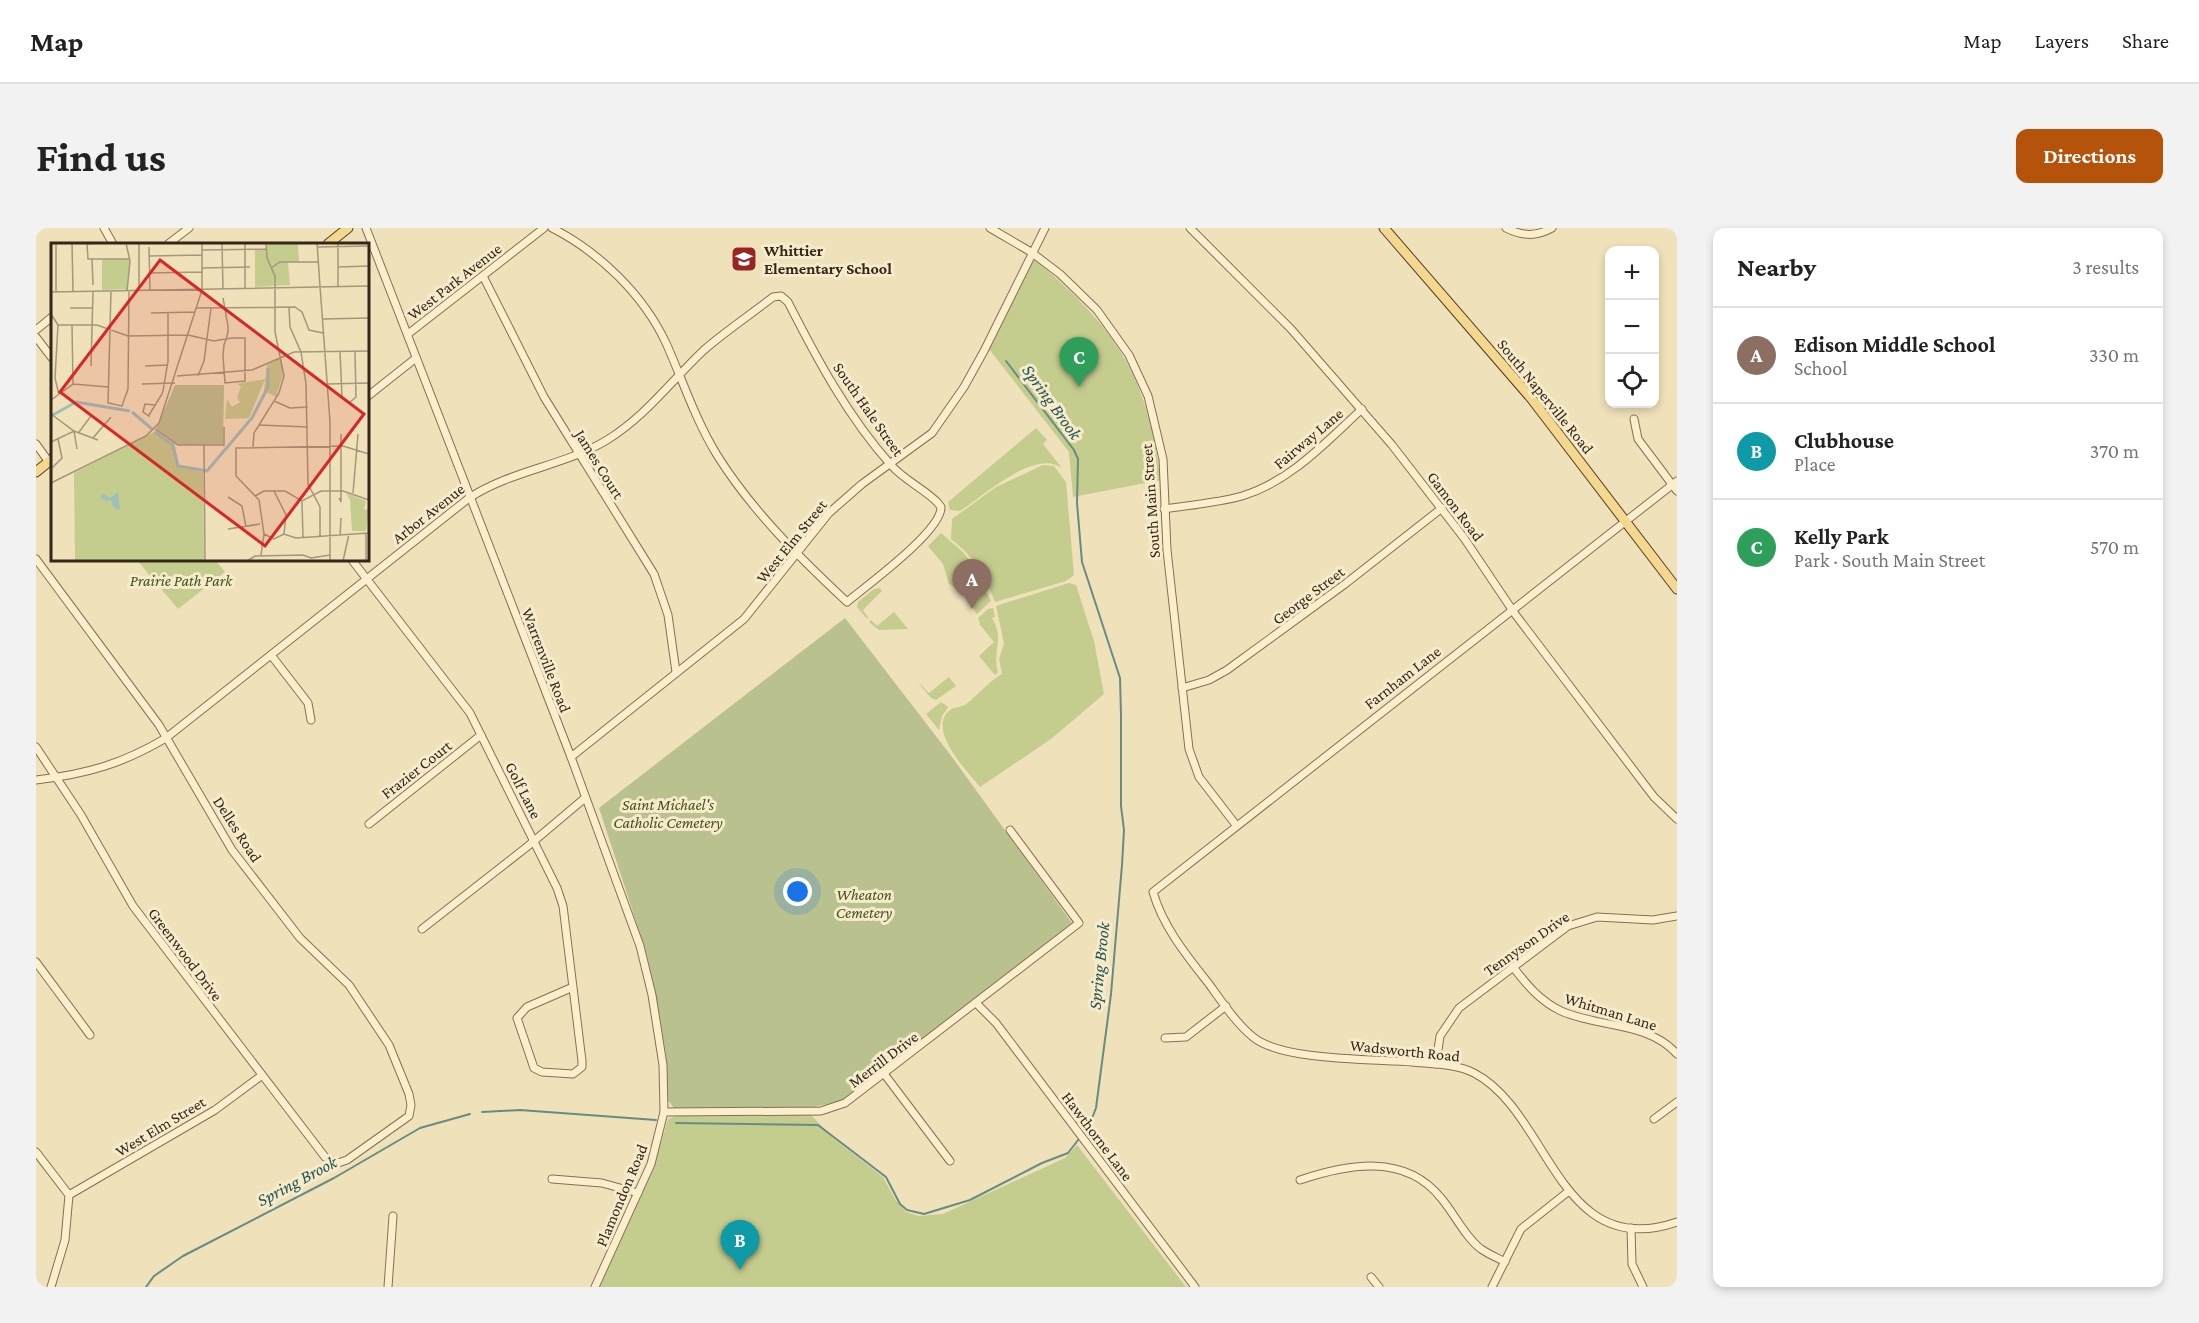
<!DOCTYPE html>
<meta charset="utf-8">
<style>
body{margin:0;font-family:"Crimson Pro",serif;background:#f2f2f2;color:#222}
.controls{position:absolute;right:18px;top:18px;display:grid;overflow:hidden;border-radius:12px;box-shadow:0 3px 9px #0003}
.controls button{width:54px;height:54px;display:grid;place-items:center;padding:0;border:0;border-bottom:2px solid #e0e0e0;background:#fff;color:#222;font:30px sans-serif}
.you{position:absolute;left:762px;top:664px;width:21px;height:21px;margin:-15px;border:4px solid #fff;border-radius:50%;background:#1a73e8;box-shadow:0 0 0 9px #1a73e833}
.badge{display:grid;place-items:center;width:39px;height:39px;border-radius:50%;background:#b45309;color:#fff;font-size:20px;font-weight:700}
.pin{position:absolute;translate:-50% -50px;filter:drop-shadow(0 2px 3px #0008)}
.pin::after{content:'';position:absolute;top:32px;width:21px;height:18px;background:inherit;clip-path:polygon(0 0,100% 0,50% 100%)}
.list{margin:0;padding:0;list-style:none}
h2{display:flex;justify-content:space-between;align-items:center;height:78px;margin:0;padding:0 24px;font-size:26px}
h2 small{font-size:20px;font-weight:400;color:#767676}
.list li{display:grid;grid-template-columns:39px 1fr auto;gap:18px;align-items:center;box-sizing:border-box;height:96px;padding:0 24px;border-top:2px solid #e0e0e0}
.list b{display:block;font-size:22px;white-space:nowrap}
.list p{margin:0;font-size:20px;white-space:nowrap;color:#767676}
.list em{font-size:20px;font-style:normal;color:#767676}
.icon{flex:none;width:33px;height:33px;fill:none;stroke:currentColor;stroke-width:2;stroke-linecap:round;stroke-linejoin:round}
.map{position:relative;flex:none;width:1641px;height:1059px;overflow:hidden;border-radius:12px}
header{display:flex;align-items:center;gap:36px;box-sizing:border-box;height:84px;padding:0 30px;background:#fff;border-bottom:2px solid #e0e0e0}
header strong{font-size:28px}
nav{display:flex;gap:33px;margin-inline-start:auto;font-size:21px}
.intro{display:flex;align-items:center;justify-content:space-between;box-sizing:border-box;height:144px;padding:0 36px}
h1{margin:0;font-size:42px}
.button{padding:15px 27px;border-radius:12px;background:#b45309;color:#fff;font-size:21px;font-weight:700}
main{display:flex;gap:36px;padding:0 36px}
aside{flex:1;background:#fff;border-radius:12px;box-shadow:0 3px 9px #0003}
.map>svg:first-child{display:block}
.green{fill:#c4cd8e}
.cemetery{fill:#b9c18f}
.lines{fill:none;stroke-linecap:round;stroke-linejoin:round}
.stream{stroke:#678c84;stroke-width:2}
.minor-casing{stroke:#867054;stroke-width:9}
.major-casing{stroke:#533e29;stroke-width:11}
.minor{stroke:#faeecd;stroke-width:7}
.major{stroke:#f5d88f;stroke-width:9}
.labels{text-anchor:middle;stroke-width:6;stroke-linejoin:round;paint-order:stroke}
.poi-label{font-size:16px;font-weight:bold;fill:#34271a;stroke:#f6ebca;text-anchor:start}
.street-label{font-size:16px;fill:#34271a;stroke:#f6ebca}
.park-label{font-size:16px;font-style:italic;fill:#445220;stroke:#f6ebca}
.water-label{font-size:18px;font-style:italic;fill:#285553;stroke:#f6ebca}
.inset-river{fill:none;stroke:#9fbfb7;stroke-width:3}
.inset-road{fill:none;stroke:#a4977a;stroke-width:1.5}
.view{fill:#d62828;fill-opacity:0.15;stroke:#d62828;stroke-width:3}
.inset-edge{fill:none;stroke:#34271a;stroke-width:3}
</style>
<header>
<strong>Map</strong>
<nav><a>Map</a><a>Layers</a><a>Share</a></nav>
</header>
<div class="intro"><h1>Find us</h1><a class="button">Directions</a></div>
<main>
<div class="map">
<svg width="1641" height="1059" viewBox="0 0 1641 1059">
<rect width="100%" height="100%" fill="#efe1ba"/>
<g class="green">
<path d="M 996,29 C 1077,98 1111,143 1125,252 L 1037,269 L 1033,224 L 953,121 Z"/>
<path d="M 1000,200 L 1011,212 L 1007,216 L 1026,240 C 998,220 948,268 924,283 L 914,282 L 912,274 Z"/>
<path d="M 1007,237 L 1018,238 L 1030,254 L 1038,347 L 1030,353 L 959,374 C 948,345 940,331 915,311 L 916,291 L 960,259 Z"/>
<polygon points="905,305 927,324 951,357 948,360 955,373 941,386 925,363 913,356 907,336 892,318"/>
<polygon points="101,332 179,332 189,344 142,381"/>
<path d="M 1033,355 L 1040,357 L 1058,413 L 1068,466 L 1015,511 L 944,559 C 931,543 891,502 913,483 C 918,478 925,480 930,476 C 942,467 953,453 966,446 L 963,431 L 968,415 L 960,378 Z"/>
<polygon points="844,360 846,363 827,382 832,389 831,391 821,379 822,374 838,361"/>
<path d="M 957,380 L 959,389 L 956,390 C 969,412 956,421 962,444 L 959,447 L 943,428 L 958,414 L 944,397 L 942,390 L 952,381 Z"/>
<polygon points="858,384 872,401 843,402 833,394 835,392 841,398"/>
<polygon points="913,449 920,458 900,472 895,470 881,453 893,465"/>
<polygon points="905,474 912,479 906,488 903,502 890,486"/>
<polygon points="775,887 797,910 847,949 859,971 870,984 883,988 907,986 1029,930 1041,917 1150,1059 564,1059 620,931 632,891 640,888"/>
</g>
<polygon class="cemetery" points="809,390 916,529 1036,695 1005,722 806,873 778,879 638,880 631,871 631,834 624,790 611,727 563,580"/>
<g class="lines">
<g class="stream">
<polyline points="446,884 484,882 620,892"/>
<polyline points="640,895 782,897 850,949 864,976 871,982 888,986 934,972 1006,935 1032,925 1053,898 1060,880 1075,766 1086,637 1088,602 1085,578 1085,487 1084,450 1046,334 1041,275 1042,231 1038,222 970,133"/>
<polyline points="110,1059 118,1048 147,1028 298,950 384,900 434,886"/>
</g>
<g class="minor-casing">
<g id="minor">
<polyline points="68,0 77,16"/>
<polyline points="330,0 535,529 604,718 616,767 627,837 628,884 615,936 559,1059"/>
<polyline points="954,0 995,24 1024,46 1061,82 1093,127 1112,168 1127,231 1131,322 1153,521 1163,549 1200,597"/>
<polyline points="1154,0 1255,101 1356,217 1428,310 1479,386 1618,569 1641,591"/>
<path d="M 1470,0 C 1486,8 1500,9 1516,0"/>
<polyline points="132,16 153,0"/>
<polyline points="447,48 508,169 618,346 632,387 640,444"/>
<polyline points="0,102 16,89"/>
<polyline points="372,106 508,0"/>
<polyline points="0,109 16,130"/>
<polyline points="332,168 380,130"/>
<polyline points="1598,191 1602,211 1641,263"/>
<polyline points="0,216 13,234"/>
<path d="M 1641,253 L 1117,664 C 1127,699 1151,728 1173,756 C 1186,774 1200,795 1217,809 C 1246,833 1337,831 1376,834 C 1396,836 1421,836 1438,845 C 1514,884 1522,1035 1641,994"/>
<path d="M 1128,281 C 1154,277 1181,275 1206,268 C 1255,253 1290,214 1326,181"/>
<polyline points="0,331 123,497 196,622 264,710 313,757 353,817 373,866 375,877 373,888 311,932 302,935 289,929 97,678 45,587 0,519"/>
<polyline points="316,332 434,485 521,660 527,678 546,833 546,839 537,846 506,844 498,840 481,790 491,779 537,759"/>
<polyline points="235,427 272,475 275,492"/>
<polyline points="1146,460 1173,452 1191,442 1309,356 1406,280"/>
<polyline points="535,529 708,391 793,285 826,256 896,205 928,159 948,123 1009,0"/>
<path d="M 0,552 C 51,546 86,536 130,510 L 433,270 C 476,242 528,238 571,212 C 610,188 636,152 668,122 C 690,103 714,87 737,69 L 745,68 L 752,74 C 781,131 812,189 855,237 C 868,252 887,260 901,274 L 905,279 C 906,303 830,358 811,374 C 763,329 716,283 681,227 C 659,191 647,153 630,115 C 607,66 563,24 516,0"/>
<polyline points="333,596 445,507"/>
<polyline points="386,701 492,618 549,570"/>
<polyline points="0,734 54,807"/>
<path d="M 1477,739 C 1491,757 1504,773 1525,783 C 1563,800 1611,793 1641,826"/>
<polyline points="941,776 960,795 1159,1059"/>
<polyline points="1129,810 1150,809 1190,778"/>
<polyline points="1400,836 1404,808 1423,780 1532,698 1561,689 1617,692 1641,688"/>
<polyline points="849,847 914,933"/>
<polyline points="628,884 785,883 809,875 1043,695 974,602"/>
<polyline points="1618,891 1641,874"/>
<polyline points="0,924 33,967 29,1012 15,1059"/>
<polyline points="516,951 566,955 602,965"/>
<path d="M 1264,952 C 1312,936 1369,925 1405,970 C 1418,985 1429,1009 1445,1021 C 1452,1026 1462,1030 1469,1034"/>
<polyline points="33,967 179,882 225,848"/>
<polyline points="1595,1000 1596,1036 1607,1059"/>
<polyline points="1335,1049 1343,1059"/>
<polyline points="352,1059 357,988"/>
<polyline points="1456,1059 1485,1001 1533,963"/>
</g>
</g>
<g class="major-casing">
<g id="major">
<polyline points="1348,0 1495,170 1641,361"/>
<polyline points="292,16 312,0"/>
<polyline points="0,244 16,231"/>
</g>
</g>
<use href="#minor" class="minor"/>
<use href="#major" class="major"/>
</g>
<defs>
<g id="school-square" transform="scale(1.35)"><rect x="-9" y="-9" width="18" height="18" rx="4" fill="#972522" stroke="#f6ebca"/><path d="M0-5L7-2L0 1L-7-2ZM-4 1L0 2.5L4 1V4Q0 6-4 4Z" fill="#fff"/></g>
</defs>
<g fill-rule="evenodd">
<use href="#school-square" x="708" y="31"/>
</g>
<g class="labels">
<g class="poi-label">
<text x="728" y="28">Whittier<tspan x="728" dy="18">Elementary School</tspan></text>
</g>
<g class="street-label">
<text transform="translate(418 53) rotate(-38)" y="6">West Park Avenue</text>
<text transform="translate(1510 168) rotate(51)" y="6">South Naperville Road</text>
<text transform="translate(833 181) rotate(55)" y="6">South Hale Street</text>
<text transform="translate(1272 210) rotate(-40)" y="6">Fairway Lane</text>
<text transform="translate(564 236) rotate(58)" y="6">James Court</text>
<text transform="translate(1114 273) rotate(-94)" y="6">South Main Street</text>
<text transform="translate(1420 278) rotate(53)" y="6">Gamon Road</text>
<text transform="translate(392 285) rotate(-38)" y="6">Arbor Avenue</text>
<text transform="translate(755 313) rotate(-51)" y="6">West Elm Street</text>
<text transform="translate(1272 367) rotate(-37)" y="6">George Street</text>
<text transform="translate(511 432) rotate(69)" y="6">Warrenville Road</text>
<text transform="translate(1366 449) rotate(-38)" y="6">Farnham Lane</text>
<text transform="translate(380 541) rotate(-38)" y="6">Frazier Court</text>
<text transform="translate(488 562) rotate(63)" y="6">Golf Lane</text>
<text transform="translate(202 601) rotate(57)" y="6">Delles Road</text>
<text transform="translate(1490 715) rotate(-35)" y="6">Tennyson Drive</text>
<text transform="translate(150 726) rotate(53)" y="6">Greenwood Drive</text>
<text transform="translate(1575 783) rotate(17)" y="6">Whitman Lane</text>
<text transform="translate(1369 822) rotate(6)" y="6">Wadsworth Road</text>
<text transform="translate(847 831) rotate(-37)" y="6">Merrill Drive</text>
<text transform="translate(124 898) rotate(-31)" y="6">West Elm Street</text>
<text transform="translate(1062 908) rotate(53)" y="6">Hawthorne Lane</text>
<text transform="translate(585 967) rotate(-67)" y="6">Plamondon Road</text>
</g>
<g class="park-label">
<text x="145" y="358">Prairie Path Park</text>
<text x="632" y="582">Saint Michael's<tspan x="632" dy="18">Catholic Cemetery</tspan></text>
<text x="828" y="672">Wheaton<tspan x="828" dy="18">Cemetery</tspan></text>
</g>
<g class="water-label">
<text transform="translate(1016 174) rotate(54)" y="6">Spring Brook</text>
<text transform="translate(1063 738) rotate(-84)" y="6">Spring Brook</text>
<text transform="translate(261 953) rotate(-28)" y="6">Spring Brook</text>
</g>
</g>
<g transform="translate(15 15)">
<rect width="318" height="318" fill="#efe1ba"/>
<path d="M 216,0 L 247,0 L 248,19 L 237,20 L 239,42 L 204,44 L 204,6 L 216,6 ZM 79,16 L 76,46 L 51,47 L 51,17 ZM 230,114 L 232,131 L 225,154 L 213,148 L 216,122 ZM 214,136 L 198,175 L 174,176 L 176,156 L 181,164 L 189,159 L 186,155 L 190,143 L 186,141 ZM 105,188 L 122,201 L 126,223 L 152,229 L 153,318 L 24,318 L 23,230 ZM 295,250 L 315,258 L 313,266 L 318,267 L 315,288 L 301,288 L 299,257 Z" fill="#c4cd8e"/>
<path d="M 124,142 L 173,142 L 172,201 L 127,202 L 105,186 Z" fill="#b9c18f"/>
<path d="M 67,249 L 69,267 L 63,265 L 60,257 L 56,257 L 58,260 L 50,255 L 52,250 L 59,255 Z" fill="#9fbfb7"/>
<path class="inset-river" d="M 81,169 L 101,186M 0,173 L 25,159 L 79,168M 104,189 L 122,202 L 127,223 L 156,228 L 201,175 L 217,144 L 217,125"/>
<path class="inset-road" d="M 5,0 L 5,49M 21,0 L 22,49M 47,0 L 36,1 L 37,16 L 78,16M 75,0 L 79,18 L 76,48M 88,0 L 88,47M 171,0 L 172,46M 194,0 L 194,45M 266,0 L 269,43M 287,0 L 287,43M 98,4 L 99,47M 266,4 L 318,3M 151,7 L 215,6M 98,13 L 151,12M 41,16 L 42,42M 287,24 L 318,23M 151,25 L 199,24M 220,25 L 229,19 L 267,19M 98,30 L 151,29M 269,43 L 279,179 L 279,318M 60,48 L 57,160 L 71,163 L 77,146 L 78,48M 0,49 L 318,43M 238,64 L 239,84 L 250,109 L 255,141 L 257,241 L 269,264 L 269,293M 19,65 L 42,65M 145,65 L 244,64 L 251,69 L 258,87 L 272,90M 100,70 L 144,69M 0,71 L 7,82 L 4,135 L 8,152M 271,76 L 318,75M 7,82 L 46,82 L 77,93 L 137,92 L 163,98 L 168,97 L 175,96 L 181,95 L 194,95 L 194,138 L 174,140 L 172,113 L 173,102 L 176,93 L 177,89 L 177,83 L 172,55M 289,109 L 291,154 L 298,160 L 305,154 L 304,109M 40,123 L 42,49M 94,123 L 116,122M 126,133 L 201,127 L 243,109 L 318,108M 147,133 L 153,118 L 160,65M 22,141 L 57,144M 91,141 L 124,140M 276,141 L 318,140M 0,157 L 22,141 L 21,82M 223,158 L 239,165 L 257,164M 104,162 L 94,161 L 92,169 L 98,173 L 98,172 L 111,151 L 112,148 L 117,118 L 117,70M 0,171 L 23,188 L 47,197M 208,182 L 257,184M 104,186 L 127,202 L 173,202 L 173,184M 28,189 L 40,173M 42,195 L 60,174M 0,199 L 23,188 L 26,206M 153,202 L 154,318M 202,204 L 203,190 L 228,150 L 233,133 L 224,89 L 224,33 L 216,15 L 215,0M 0,226 L 11,215 L 7,196M 0,240 L 95,193 L 108,180 L 151,47 L 151,0M 223,248 L 235,272 L 233,291M 302,250 L 307,191M 204,253 L 213,248 L 234,248 L 251,258 L 270,248 L 292,248 L 318,257M 177,254 L 191,263 L 195,284M 288,255 L 290,259 L 290,191M 251,258 L 252,295M 177,286 L 209,281M 213,291 L 208,257 L 185,233 L 185,205 L 292,203 L 318,211M 213,291 L 223,296 L 233,291 L 245,295 L 318,290M 289,293 L 290,275M 210,312 L 213,291M 196,318 L 204,313 L 252,312 L 260,315 L 279,312M 292,318 L 298,291M 315,318 L 315,290"/>
<path class="view" d="M 109,17 L 313,171 L 214,303 L 9,149 Z"/>
<rect width="318" height="318" class="inset-edge"/>
</g>
</svg>
<div class="controls">
<button>+</button>
<button>−</button>
<button><svg class="icon" aria-label="locate" viewBox="0 0 24 24"><circle cx="12" cy="12" r="6"/><path d="M12 2v4M12 18v4M2 12h4M18 12h4"/></svg></button>
</div>
<div class="you"></div>
<div class="pin badge" style="left:936px;top:381px;background:#8d6e63">A</div>
<div class="pin badge" style="left:704px;top:1042px;background:#0f9aa8">B</div>
<div class="pin badge" style="left:1043px;top:159px;background:#2e9e5b">C</div>
</div>
<aside>
<h2>Nearby<small>3 results</small></h2>
<ul class="list">
<li><span class="badge" style="background:#8d6e63">A</span><div><b>Edison Middle School</b><p>School</p></div><em>330 m</em></li>
<li><span class="badge" style="background:#0f9aa8">B</span><div><b>Clubhouse</b><p>Place</p></div><em>370 m</em></li>
<li><span class="badge" style="background:#2e9e5b">C</span><div><b>Kelly Park</b><p>Park · South Main Street</p></div><em>570 m</em></li>
</ul>
</aside>
</main>
